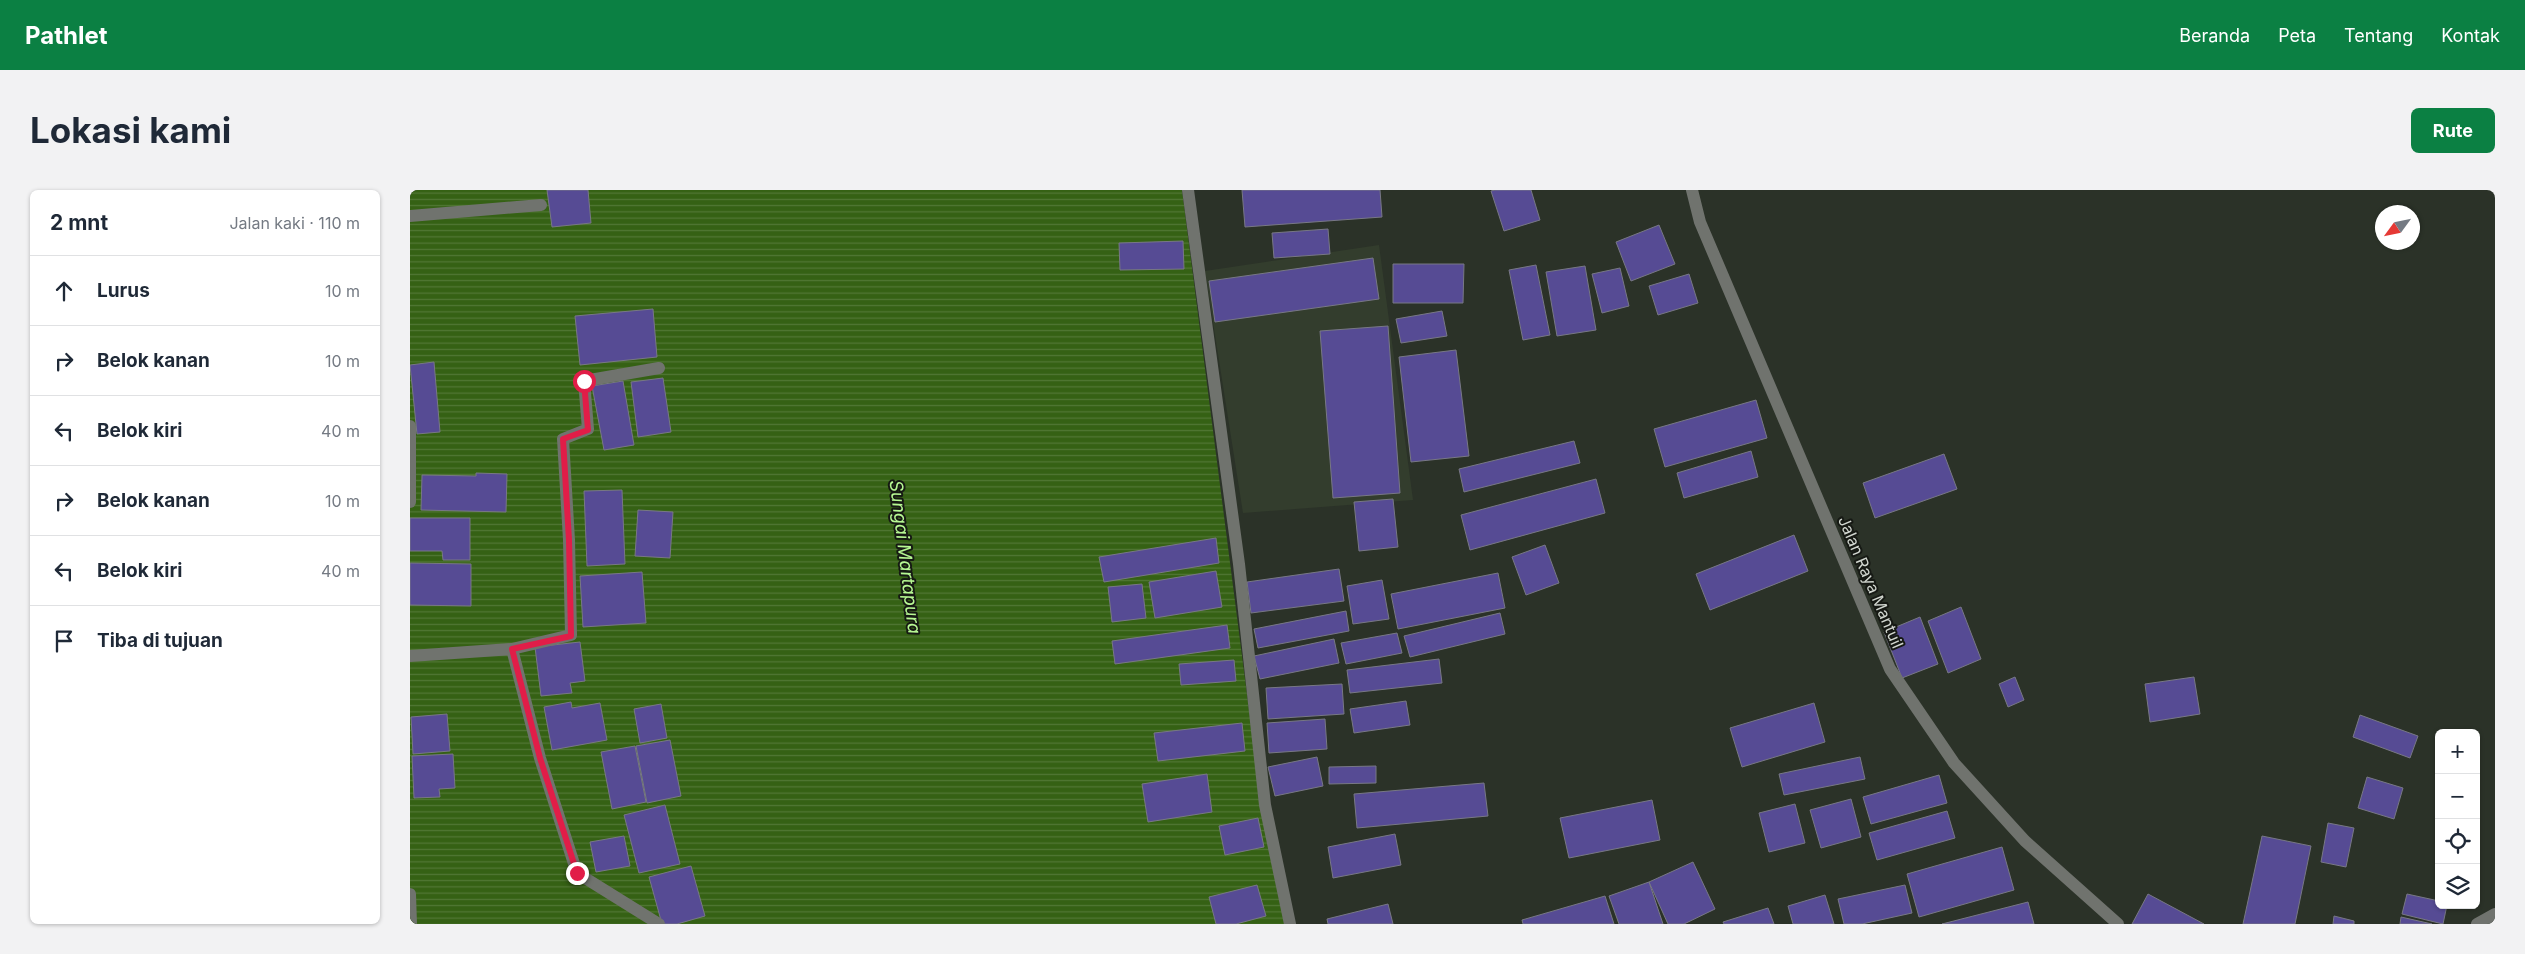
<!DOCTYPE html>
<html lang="id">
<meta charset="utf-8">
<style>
body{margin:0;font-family:Inter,sans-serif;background:#f2f2f3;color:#1f2937}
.controls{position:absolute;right:15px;bottom:15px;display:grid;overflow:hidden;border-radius:8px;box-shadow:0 1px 4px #0004}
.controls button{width:45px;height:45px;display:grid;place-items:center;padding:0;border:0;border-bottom:1px solid #e0e1e3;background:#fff;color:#1f2937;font:25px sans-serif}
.compass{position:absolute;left:1965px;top:15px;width:45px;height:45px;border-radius:50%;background:#fff;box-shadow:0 1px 4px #0004;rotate:237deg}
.stop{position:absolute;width:15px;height:15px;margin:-11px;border:4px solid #e11d48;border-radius:50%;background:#fff}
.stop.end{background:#e11d48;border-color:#fff;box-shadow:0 1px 5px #0008}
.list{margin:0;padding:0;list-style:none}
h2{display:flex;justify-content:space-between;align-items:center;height:65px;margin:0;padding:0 20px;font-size:21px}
h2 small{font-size:16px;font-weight:400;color:#747a83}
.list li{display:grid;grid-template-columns:32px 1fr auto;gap:15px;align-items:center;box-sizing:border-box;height:70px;padding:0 20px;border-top:1px solid #e0e1e3}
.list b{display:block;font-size:19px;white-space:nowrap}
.list em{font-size:16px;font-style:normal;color:#747a83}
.icon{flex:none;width:28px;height:28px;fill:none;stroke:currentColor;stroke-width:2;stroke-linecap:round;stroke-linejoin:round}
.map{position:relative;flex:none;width:2085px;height:734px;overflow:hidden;border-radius:8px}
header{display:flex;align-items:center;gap:30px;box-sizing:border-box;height:70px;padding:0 25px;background:#0b8043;color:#fff}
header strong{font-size:24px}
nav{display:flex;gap:28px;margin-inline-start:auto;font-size:18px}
.intro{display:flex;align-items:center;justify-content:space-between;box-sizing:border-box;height:120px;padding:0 30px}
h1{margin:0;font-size:35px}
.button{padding:12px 22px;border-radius:8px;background:#0b8043;color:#fff;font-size:18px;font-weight:700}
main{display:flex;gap:30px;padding:0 30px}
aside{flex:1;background:#fff;border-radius:8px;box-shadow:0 1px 4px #0004}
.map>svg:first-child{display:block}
.built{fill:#333d2d}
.water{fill:url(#water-rules)}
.building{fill:#564b94;stroke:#787885}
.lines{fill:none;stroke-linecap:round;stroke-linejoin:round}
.minor{stroke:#70736e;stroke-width:12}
.route{stroke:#e11d48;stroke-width:6}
.labels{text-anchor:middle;stroke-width:4;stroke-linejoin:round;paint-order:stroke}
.street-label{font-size:16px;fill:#d1d6cf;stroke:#161914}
.water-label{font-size:18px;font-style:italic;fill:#b7f893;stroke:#161914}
</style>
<header>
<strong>Pathlet</strong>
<nav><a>Beranda</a><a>Peta</a><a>Tentang</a><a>Kontak</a></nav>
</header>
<div class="intro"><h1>Lokasi kami</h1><a class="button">Rute</a></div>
<main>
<aside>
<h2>2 mnt<small>Jalan kaki · 110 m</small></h2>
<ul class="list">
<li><svg class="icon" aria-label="ahead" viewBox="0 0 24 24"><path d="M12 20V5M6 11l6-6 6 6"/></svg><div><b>Lurus</b></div><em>10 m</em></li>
<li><svg class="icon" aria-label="right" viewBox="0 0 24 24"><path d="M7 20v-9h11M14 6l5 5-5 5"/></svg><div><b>Belok kanan</b></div><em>10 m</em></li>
<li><svg class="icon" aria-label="left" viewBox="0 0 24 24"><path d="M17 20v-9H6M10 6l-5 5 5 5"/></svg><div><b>Belok kiri</b></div><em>40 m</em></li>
<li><svg class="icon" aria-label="right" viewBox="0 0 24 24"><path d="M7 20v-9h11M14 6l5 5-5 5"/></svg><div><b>Belok kanan</b></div><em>10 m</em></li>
<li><svg class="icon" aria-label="left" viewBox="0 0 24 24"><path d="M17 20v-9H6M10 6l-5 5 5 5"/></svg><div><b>Belok kiri</b></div><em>40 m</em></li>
<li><svg class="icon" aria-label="arrive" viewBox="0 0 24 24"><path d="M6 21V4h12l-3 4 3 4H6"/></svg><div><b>Tiba di tujuan</b></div></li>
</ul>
</aside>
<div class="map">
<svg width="2085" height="734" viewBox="0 0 2085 734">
<defs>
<pattern id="water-rules" width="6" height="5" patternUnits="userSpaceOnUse" patternTransform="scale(1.25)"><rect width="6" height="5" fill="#356114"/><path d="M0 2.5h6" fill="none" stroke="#517735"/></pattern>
</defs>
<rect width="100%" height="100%" fill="#2b3228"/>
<polygon class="built" points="969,55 1003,310 833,323 795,81"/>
<polygon class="water" points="0,0 772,0 852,621 876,734 0,734"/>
<g class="building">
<polygon points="137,0 178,0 181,33 142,37"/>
<polygon points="832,0 970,0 972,27 835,37"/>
<polygon points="1085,0 1121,0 1130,30 1094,41 1081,1"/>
<polygon points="1249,35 1265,74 1221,91 1206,52"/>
<polygon points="918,39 920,64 864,68 862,43"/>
<polygon points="773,51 774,79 710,80 709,53"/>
<polygon points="963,68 969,109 805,132 799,91"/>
<polygon points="983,74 1054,74 1053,113 983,113"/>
<polygon points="1126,75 1140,145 1113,150 1099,80"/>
<polygon points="1175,76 1186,140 1147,146 1136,82"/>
<polygon points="1210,78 1219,116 1192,123 1182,84"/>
<polygon points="1279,84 1288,113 1248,125 1239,96"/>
<polygon points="243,119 247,167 170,175 165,126"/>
<polygon points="1032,121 1037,146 991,153 986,129"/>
<polygon points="978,136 990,303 923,308 910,141"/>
<polygon points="1046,160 1059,266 1001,272 989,167"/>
<polygon points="24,172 30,242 7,244 0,175"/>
<polygon points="253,188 261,242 228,247 221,192"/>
<polygon points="213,191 224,255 194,260 182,196"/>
<polygon points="1346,210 1357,248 1255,277 1244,239"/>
<polygon points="1164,251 1170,273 1054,302 1049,279"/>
<polygon points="1341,261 1348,287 1274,308 1267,283"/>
<polygon points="1534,264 1547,299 1465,328 1453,293"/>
<polygon points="66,283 97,284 96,322 11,320 12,285 66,286"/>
<polygon points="1186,289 1195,323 1060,360 1051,325"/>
<polygon points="212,300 215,374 177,376 174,301"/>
<polygon points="983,309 988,357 949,361 944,312"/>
<polygon points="228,320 263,322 260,368 225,366"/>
<polygon points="0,328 60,328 60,370 33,370 32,361 0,361"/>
<polygon points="1384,345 1398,381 1300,420 1286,384"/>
<polygon points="806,348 809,373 694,392 689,367"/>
<polygon points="1135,355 1149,393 1116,405 1102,367"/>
<polygon points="0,373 61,374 61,416 0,415"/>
<polygon points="929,379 934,411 841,423 837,392"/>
<polygon points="806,381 812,417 745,428 739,392"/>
<polygon points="232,382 236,433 173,437 170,386"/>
<polygon points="1088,383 1095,418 988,439 981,404"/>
<polygon points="972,390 979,429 943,434 937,396"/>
<polygon points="732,394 736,428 702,432 698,397"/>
<polygon points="1551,417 1571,469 1538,483 1518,431"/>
<polygon points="936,421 939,441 848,458 844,439"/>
<polygon points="1090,423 1095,444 1000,467 994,446"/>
<polygon points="1510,427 1528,474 1492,488 1474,442"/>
<polygon points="817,435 820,458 705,474 702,451"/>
<polygon points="987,443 992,463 936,474 931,453"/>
<polygon points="924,449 929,473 850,489 844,466"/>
<polygon points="170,452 175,491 160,493 162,503 131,506 125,457"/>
<polygon points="1029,469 1032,493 940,503 937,480"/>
<polygon points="824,470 826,491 771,495 769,474"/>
<polygon points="1605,487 1614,510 1598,517 1589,494"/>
<polygon points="1784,487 1790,524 1740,532 1735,494"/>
<polygon points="932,494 934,524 858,529 856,498"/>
<polygon points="996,511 1000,535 944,543 940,519"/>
<polygon points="161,512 162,518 190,513 197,550 142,560 134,517"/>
<polygon points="1404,513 1415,552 1332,577 1320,538"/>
<polygon points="251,514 257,548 230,553 224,519"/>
<polygon points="37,524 40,561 3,564 1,527"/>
<polygon points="1950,525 2008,546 2000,568 1943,547"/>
<polygon points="915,529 917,559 859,563 857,533"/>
<polygon points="832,533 835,561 748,571 744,543"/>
<polygon points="260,550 271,606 237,613 226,556"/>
<polygon points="225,556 236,612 202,619 191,562"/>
<polygon points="43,564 45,598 29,599 30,607 4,608 2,566"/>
<polygon points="907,567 913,596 865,606 858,577"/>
<polygon points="1450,567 1455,589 1374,605 1369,584"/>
<polygon points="966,576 966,593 919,594 919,577"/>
<polygon points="797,584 802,622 738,632 732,594"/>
<polygon points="1529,585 1537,613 1461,634 1453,607"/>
<polygon points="1957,587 1993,598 1984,629 1948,618"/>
<polygon points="1074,593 1078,626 947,638 944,604"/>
<polygon points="1441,609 1451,647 1411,658 1400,620"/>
<polygon points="1242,610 1250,650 1159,668 1150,628"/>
<polygon points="1385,614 1395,653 1359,662 1349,623"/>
<polygon points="255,615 270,674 229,683 214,625"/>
<polygon points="1537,621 1545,648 1467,670 1459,643"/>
<polygon points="848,628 854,657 815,665 809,636"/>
<polygon points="1918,633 1944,638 1936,677 1911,672"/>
<polygon points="985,644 991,675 923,688 918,657"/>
<polygon points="214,646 220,676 186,682 180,652"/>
<polygon points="1852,646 1901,656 1885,734 1833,734"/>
<polygon points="1592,657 1604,700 1509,727 1497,684"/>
<polygon points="1283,672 1305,719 1274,734 1258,734 1239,692"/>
<polygon points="281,676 295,726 267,734 252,734 239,687"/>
<polygon points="1239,692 1253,734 1209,734 1199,706"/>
<polygon points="847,695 856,726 826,734 806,734 799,707"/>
<polygon points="1495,695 1502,723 1452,734 1434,734 1428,709"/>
<polygon points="1738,704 1794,734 1722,734"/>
<polygon points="1997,704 2029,711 2029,715 2037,715 2033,734 1992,724"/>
<polygon points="1415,705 1424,734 1383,734 1378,716"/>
<polygon points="1195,706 1204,734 1113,734 1112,730"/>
<polygon points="1618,712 1624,734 1532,734"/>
<polygon points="978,714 983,734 918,734 917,729"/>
<polygon points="1358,718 1364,734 1314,734 1313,732"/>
<polygon points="1924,726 1944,731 1944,734 1923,734"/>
<polygon points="1991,727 2022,734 1990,734"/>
</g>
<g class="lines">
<g class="minor">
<polyline points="778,0 829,374 855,615 880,734"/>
<polyline points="1282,0 1290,32 1480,479 1544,573 1615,651 1708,734"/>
<polyline points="0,26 131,15"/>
<polyline points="0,236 0,312"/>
<polyline points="102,459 161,445 159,350 153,249 178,239 174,191 249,178"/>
<polyline points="0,466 102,459 130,568 167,683 249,734"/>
<polyline points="0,704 1,734"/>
<polyline points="2067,734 2085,724"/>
</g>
</g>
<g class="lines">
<polyline class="route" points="167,683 130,568 102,459 161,446 159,350 153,249 178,240 174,191"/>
</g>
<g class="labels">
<g class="street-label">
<text transform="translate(1461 392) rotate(67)" y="6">Jalan Raya Mantuil</text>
</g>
<g class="water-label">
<text transform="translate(495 367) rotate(83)" y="6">Sungai Martapura</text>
</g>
</g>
</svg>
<div class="controls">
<button>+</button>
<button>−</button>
<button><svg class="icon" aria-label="locate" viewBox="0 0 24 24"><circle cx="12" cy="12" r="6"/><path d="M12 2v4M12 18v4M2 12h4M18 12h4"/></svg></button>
<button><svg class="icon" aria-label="layers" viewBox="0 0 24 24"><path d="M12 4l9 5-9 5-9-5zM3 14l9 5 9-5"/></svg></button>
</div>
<svg class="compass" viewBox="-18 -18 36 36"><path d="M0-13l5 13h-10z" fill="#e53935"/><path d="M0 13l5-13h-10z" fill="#747a83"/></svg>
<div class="stop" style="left:174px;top:191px"></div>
<div class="stop end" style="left:167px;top:683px"></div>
</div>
</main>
